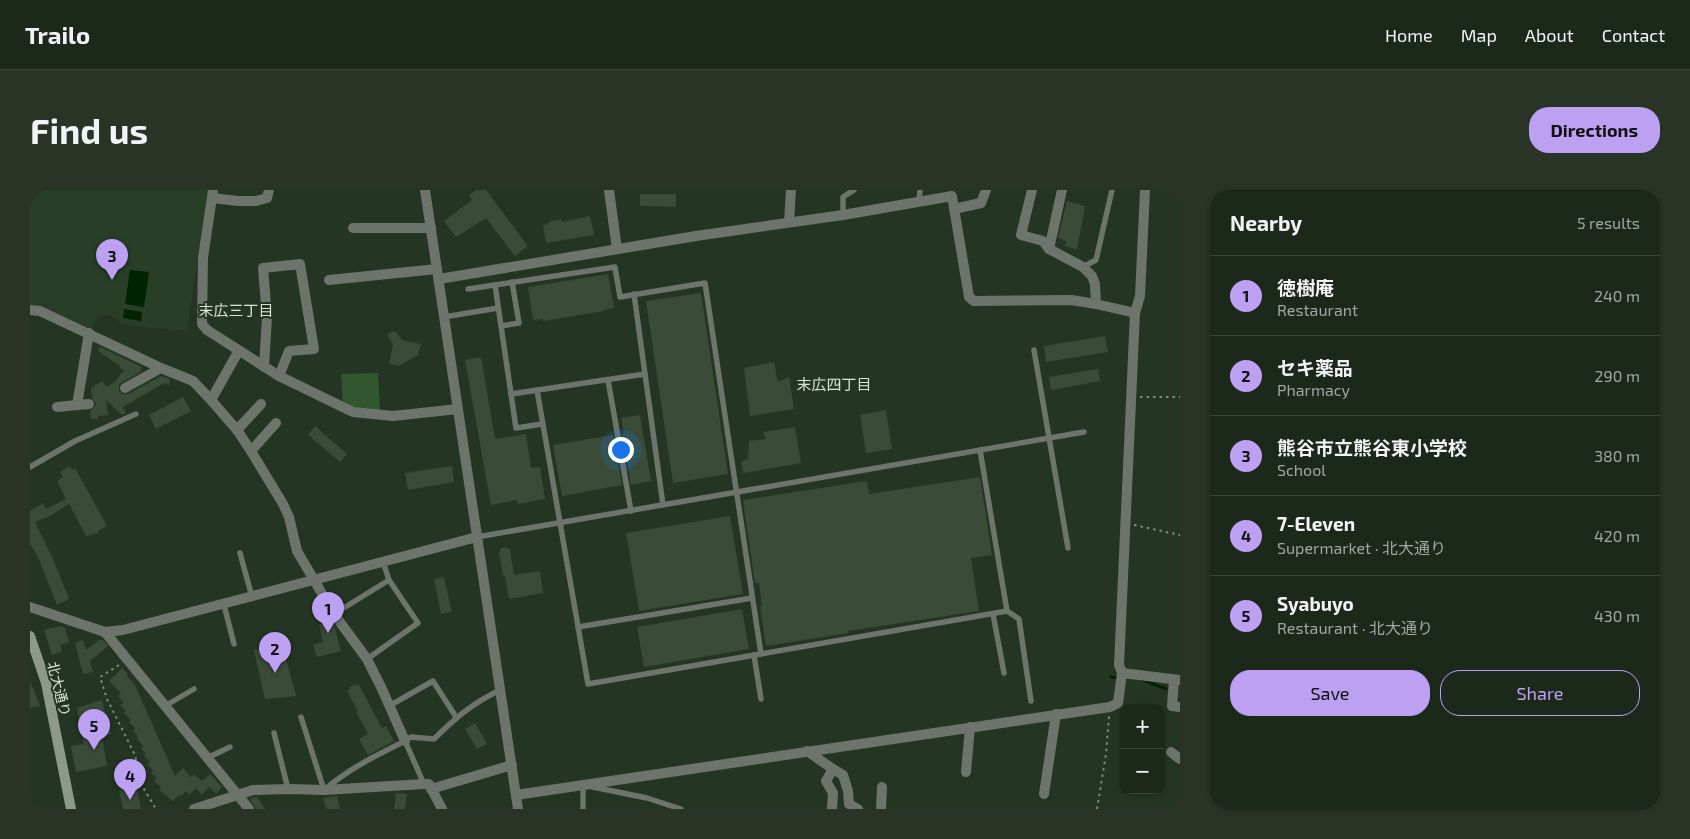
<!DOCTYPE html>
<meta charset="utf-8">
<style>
body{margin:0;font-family:"Exo 2","Noto Sans JP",sans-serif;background:#293427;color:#f1f3f6}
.controls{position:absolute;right:15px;bottom:15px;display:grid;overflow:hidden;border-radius:10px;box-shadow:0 1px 4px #0004}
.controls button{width:45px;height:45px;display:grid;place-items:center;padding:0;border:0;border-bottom:1px solid #3a4439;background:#1c281a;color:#f1f3f6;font:25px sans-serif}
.you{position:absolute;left:590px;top:259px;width:18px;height:18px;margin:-12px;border:4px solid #fff;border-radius:50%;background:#1a73e8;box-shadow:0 0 0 8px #1a73e833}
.badge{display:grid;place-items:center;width:32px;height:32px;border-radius:50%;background:#bca0f2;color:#111;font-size:16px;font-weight:700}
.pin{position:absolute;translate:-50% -41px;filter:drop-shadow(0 1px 2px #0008)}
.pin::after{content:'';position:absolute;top:26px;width:18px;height:15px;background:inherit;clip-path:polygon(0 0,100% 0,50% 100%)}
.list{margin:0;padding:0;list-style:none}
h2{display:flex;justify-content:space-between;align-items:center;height:65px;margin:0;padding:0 20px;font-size:21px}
h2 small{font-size:16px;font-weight:400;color:#a0a6a2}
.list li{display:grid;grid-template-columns:32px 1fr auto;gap:15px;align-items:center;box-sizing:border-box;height:80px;padding:0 20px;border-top:1px solid #3a4439}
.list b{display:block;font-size:19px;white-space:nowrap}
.list p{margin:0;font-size:16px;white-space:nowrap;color:#a0a6a2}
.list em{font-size:16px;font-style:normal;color:#a0a6a2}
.actions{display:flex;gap:10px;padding:15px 20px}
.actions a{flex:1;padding:11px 0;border:1px solid #bca0f2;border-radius:20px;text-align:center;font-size:18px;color:#bca0f2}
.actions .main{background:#bca0f2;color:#111}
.map{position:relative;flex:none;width:1150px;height:619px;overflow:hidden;border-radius:20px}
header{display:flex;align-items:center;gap:30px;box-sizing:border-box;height:70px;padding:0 25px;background:#1c281a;border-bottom:1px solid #3a4439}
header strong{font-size:24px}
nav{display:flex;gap:28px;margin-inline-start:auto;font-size:18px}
.intro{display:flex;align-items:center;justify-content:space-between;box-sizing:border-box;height:120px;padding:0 30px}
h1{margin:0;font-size:35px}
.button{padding:12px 22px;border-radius:20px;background:#bca0f2;color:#111;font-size:18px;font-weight:700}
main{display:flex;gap:30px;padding:0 30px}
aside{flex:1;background:#1c281a;border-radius:20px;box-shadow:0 1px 4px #0004}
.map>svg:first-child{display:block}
.built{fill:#293e27}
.green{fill:#32572f}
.water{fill:#002300}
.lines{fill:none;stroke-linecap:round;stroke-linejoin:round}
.stream{stroke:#002300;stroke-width:3}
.building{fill:#3a4b38}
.path{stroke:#7f8c7d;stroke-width:2;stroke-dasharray:2.5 4;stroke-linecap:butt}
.lane{stroke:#6c746b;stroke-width:5.5}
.street{stroke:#6c746b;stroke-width:10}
.secondary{stroke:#8d9a8b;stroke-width:10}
.labels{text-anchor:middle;stroke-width:4;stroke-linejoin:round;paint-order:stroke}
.street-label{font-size:14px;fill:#d8e3d7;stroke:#253523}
.neighbourhood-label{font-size:15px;fill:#d8e3d7;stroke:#253523}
</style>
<header>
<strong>Trailo</strong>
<nav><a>Home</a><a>Map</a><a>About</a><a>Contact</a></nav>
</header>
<div class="intro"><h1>Find us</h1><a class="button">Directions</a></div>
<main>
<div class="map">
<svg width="1150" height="619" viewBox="0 0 1150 619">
<rect width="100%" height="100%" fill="#253523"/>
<polygon class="built" points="0,0 178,0 157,141 93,135 81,125 70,125 61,139 17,118 0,115"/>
<polygon class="green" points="348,183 350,222 323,218 313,213 311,184"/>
<g class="water">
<polygon points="100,80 119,82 114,117 95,114"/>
<polygon points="94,119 112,122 111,131 93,128"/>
</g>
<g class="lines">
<g class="stream">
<polyline points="1081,487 1088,488"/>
<polyline points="1113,490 1136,499"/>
</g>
</g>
<g class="building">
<polygon points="446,0 456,0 498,56 485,66 456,28 426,47 414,31 442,10 439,5"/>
<polygon points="610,4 646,4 646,17 610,16"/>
<polygon points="1037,11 1055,16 1047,59 1035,56 1036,51 1028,48"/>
<polygon points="560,26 564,45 516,53 513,35 518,34 518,32 532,29 532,32"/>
<polygon points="578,84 584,118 573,120 574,121 513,131 512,129 503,130 498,97"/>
<polygon points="671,103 698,284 643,293 616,111"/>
<polygon points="363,141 366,142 372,150 391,154 388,165 369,176 359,174 363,155 358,147 358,144"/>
<polygon points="1075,146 1078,162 1016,172 1014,156"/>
<polygon points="70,157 112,177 110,182 89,194 89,201 92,204 98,204 131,186 140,189 139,195 134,193 93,217 96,223 92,225 76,210 78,225 68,226 68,229 61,229 60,221 63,219 66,214 62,208 61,198 72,191 76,197 85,192 94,180 89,178 90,176 68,161"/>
<polygon points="451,167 465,249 496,244 501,278 510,277 515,309 488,314 487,310 461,315 435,170"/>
<polygon points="744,172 748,192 759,187 764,219 720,226 714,178"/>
<polygon points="1068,179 1070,191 1021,200 1019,187"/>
<polygon points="153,207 161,221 126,239 119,225"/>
<polygon points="856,220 862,259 836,263 830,225"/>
<polygon points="610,225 621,291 601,295 592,243 594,243 591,228"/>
<polygon points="285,236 317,264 310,272 278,245"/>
<polygon points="765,237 771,273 713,283 711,272 718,269 719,251 736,249 733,242"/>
<polygon points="583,245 592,295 532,306 523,255"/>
<polygon points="40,276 42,280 45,278 77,336 68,341 69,343 56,346 39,314 20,326 5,332 23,369 39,409 27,415 8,367 0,354 0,321 13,313 16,319 36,309 27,291 33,287 30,282"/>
<polygon points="422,276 424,292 378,300 375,283"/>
<polygon points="950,287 962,365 941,368 949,421 818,441 819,443 736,456 730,417 732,416 729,393 725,393 713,310 837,291 839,304"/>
<polygon points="700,326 713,404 609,421 596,343"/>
<polygon points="475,357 480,360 484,385 510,381 513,403 479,409 475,386 473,386 469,363 471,358"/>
<polygon points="414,387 422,422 411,424 404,389"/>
<polygon points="712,419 719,459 614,477 607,437"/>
<polygon points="300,431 304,435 311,461 287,467 283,455 293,452 289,434"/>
<polygon points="30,436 35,438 39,452 30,455 32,462 22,465 14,440"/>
<polygon points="53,450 56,460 69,450 73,450 78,456 60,471 63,482 53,484 45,453"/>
<polygon points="252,454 266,506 235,509 224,460"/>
<polygon points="92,478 98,484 97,486 105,495 145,586 153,578 161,587 164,584 172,591 180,584 192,597 186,604 179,597 172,605 166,598 159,605 156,601 150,607 149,605 143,611 129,600 131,597 124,591 127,588 121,583 123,580 117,574 120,572 114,566 116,564 111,558 113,556 107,549 108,546 103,541 105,538 99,532 101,530 93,522 96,522 90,515 94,513 88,506 91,503 79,491"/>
<polygon points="0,491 10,516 0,518"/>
<polygon points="325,494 327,496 329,495 352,538 356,536 364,551 338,565 329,549 338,544 326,522 328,521 317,501 320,499 319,498"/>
<polygon points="72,510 76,527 78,527 81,544 72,547 77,576 46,582 41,556 54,554 47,518"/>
<polygon points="445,533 457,554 447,559 435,539"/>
<polygon points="107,597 111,619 93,619 89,600"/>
<polygon points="366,603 377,604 375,619 364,619"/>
<polygon points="307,606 310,619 296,619 293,608"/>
<polygon points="225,607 227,607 235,619 226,619 220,609"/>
</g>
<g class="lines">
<g class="path">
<polyline points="1110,207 1150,207"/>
<polyline points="1104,335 1150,345"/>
<polyline points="89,475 70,487 77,509 105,565 111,594 126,619"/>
<polyline points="1067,619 1076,564 1079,526"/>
</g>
<g class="lane">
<polyline points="889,11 890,0"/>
<polyline points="813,25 813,7 824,0"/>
<polyline points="1053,77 1066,70 1082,0"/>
<polyline points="465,95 486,238 512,234"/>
<polyline points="438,99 585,77 590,107 675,93 731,464"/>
<polyline points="604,104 633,315"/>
<polyline points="414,127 468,118"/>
<polyline points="471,136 489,133 482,92"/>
<polyline points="1004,160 1038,358"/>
<polyline points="578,190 601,321"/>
<polyline points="507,200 558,494 977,421"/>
<polyline points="481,204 615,184"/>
<polyline points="950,260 977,421 989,429 1001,511"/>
<polyline points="0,277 45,251 106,224"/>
<polyline points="447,347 1054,242"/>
<polyline points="210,363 222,407"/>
<polyline points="353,372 359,390"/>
<polyline points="194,415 204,454"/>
<polyline points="304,424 359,390 388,433 337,469"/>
<polyline points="963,424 974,483"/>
<polyline points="548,437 722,408"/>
<polyline points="724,465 731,509"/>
<polyline points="135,516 164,499"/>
<polyline points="359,516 403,491 426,527"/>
<path d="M 271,527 L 294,600 C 320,578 345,566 375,551 L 381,547 L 404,549 C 425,528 443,513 470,500"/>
<polyline points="244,543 258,599"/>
<polyline points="375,551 394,594"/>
<polyline points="177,568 200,557"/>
<polyline points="553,619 553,595 617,608 651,619"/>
</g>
<g class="street">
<polyline points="183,0 173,68 172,134 177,140 249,186 323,222 363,226 428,219"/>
<polyline points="395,0 488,619"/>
<polyline points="579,0 587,59"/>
<polyline points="1002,0 991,45 1013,51 1019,59 1053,77 1062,86 1065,94 1066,114"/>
<polyline points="182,8 208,11 226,11 237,8 239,0"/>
<polyline points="924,19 951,13 956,0"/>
<polyline points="759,32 761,0"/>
<polyline points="323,38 401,38"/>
<polyline points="1019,59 1032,0"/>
<polyline points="409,89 666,46 813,25 922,6 939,107 944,111 1041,110 1066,114 1105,123"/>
<polyline points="299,90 407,79"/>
<polyline points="0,120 10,121 131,178 163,191 181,210 207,240 221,261 253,314 259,327 267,361 304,424 337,469 352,499 375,551"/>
<polyline points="59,143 47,215 59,214"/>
<polyline points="234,177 237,127 233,78 270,74 284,159 259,161 249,186"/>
<polyline points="95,198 131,178"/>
<polyline points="181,210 208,162"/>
<polyline points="27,217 47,215"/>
<polyline points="207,240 231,214"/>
<polyline points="221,261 246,233"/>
<polyline points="0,417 75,442 93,440 447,347"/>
<polyline points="75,442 219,619"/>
<polyline points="1092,483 1150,490"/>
<polyline points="1144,490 1142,516 1150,517"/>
<polyline points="777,561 803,579 796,591 803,603 802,619"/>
<polyline points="1141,562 1150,569"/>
<polyline points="803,579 813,585 818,601 819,614 828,619"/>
<polyline points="936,582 940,537"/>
<polyline points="401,599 482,575"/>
<polyline points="1014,604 1026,524"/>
<polyline points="486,605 1080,517 1088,513 1092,483 1089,475 1105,123 1110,106 1115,0"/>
<polyline points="164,619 223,600 258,599 294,600 394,594 399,594 412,619"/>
<polyline points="851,619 852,597"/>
</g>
<polyline class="secondary" points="0,446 16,493 41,619"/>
</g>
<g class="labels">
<g class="street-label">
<text transform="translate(29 499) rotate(76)" y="5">北大通り</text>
</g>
<g class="neighbourhood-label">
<text x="206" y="126">末広三丁目</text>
<text x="804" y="200">末広四丁目</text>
</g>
</g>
</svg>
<div class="controls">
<button>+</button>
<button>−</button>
</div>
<div class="you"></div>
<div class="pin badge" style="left:298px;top:443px">1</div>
<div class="pin badge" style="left:245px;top:483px">2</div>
<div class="pin badge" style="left:82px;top:90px">3</div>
<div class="pin badge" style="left:100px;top:610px">4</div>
<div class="pin badge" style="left:64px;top:560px">5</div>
</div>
<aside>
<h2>Nearby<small>5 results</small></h2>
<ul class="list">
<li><span class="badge">1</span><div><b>徳樹庵</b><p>Restaurant</p></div><em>240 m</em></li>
<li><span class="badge">2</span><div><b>セキ薬品</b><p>Pharmacy</p></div><em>290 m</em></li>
<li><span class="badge">3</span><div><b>熊谷市立熊谷東小学校</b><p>School</p></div><em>380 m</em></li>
<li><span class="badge">4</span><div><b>7-Eleven</b><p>Supermarket · 北大通り</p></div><em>420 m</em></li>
<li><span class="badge">5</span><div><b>Syabuyo</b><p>Restaurant · 北大通り</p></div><em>430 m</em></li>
</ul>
<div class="actions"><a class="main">Save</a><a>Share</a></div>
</aside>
</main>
